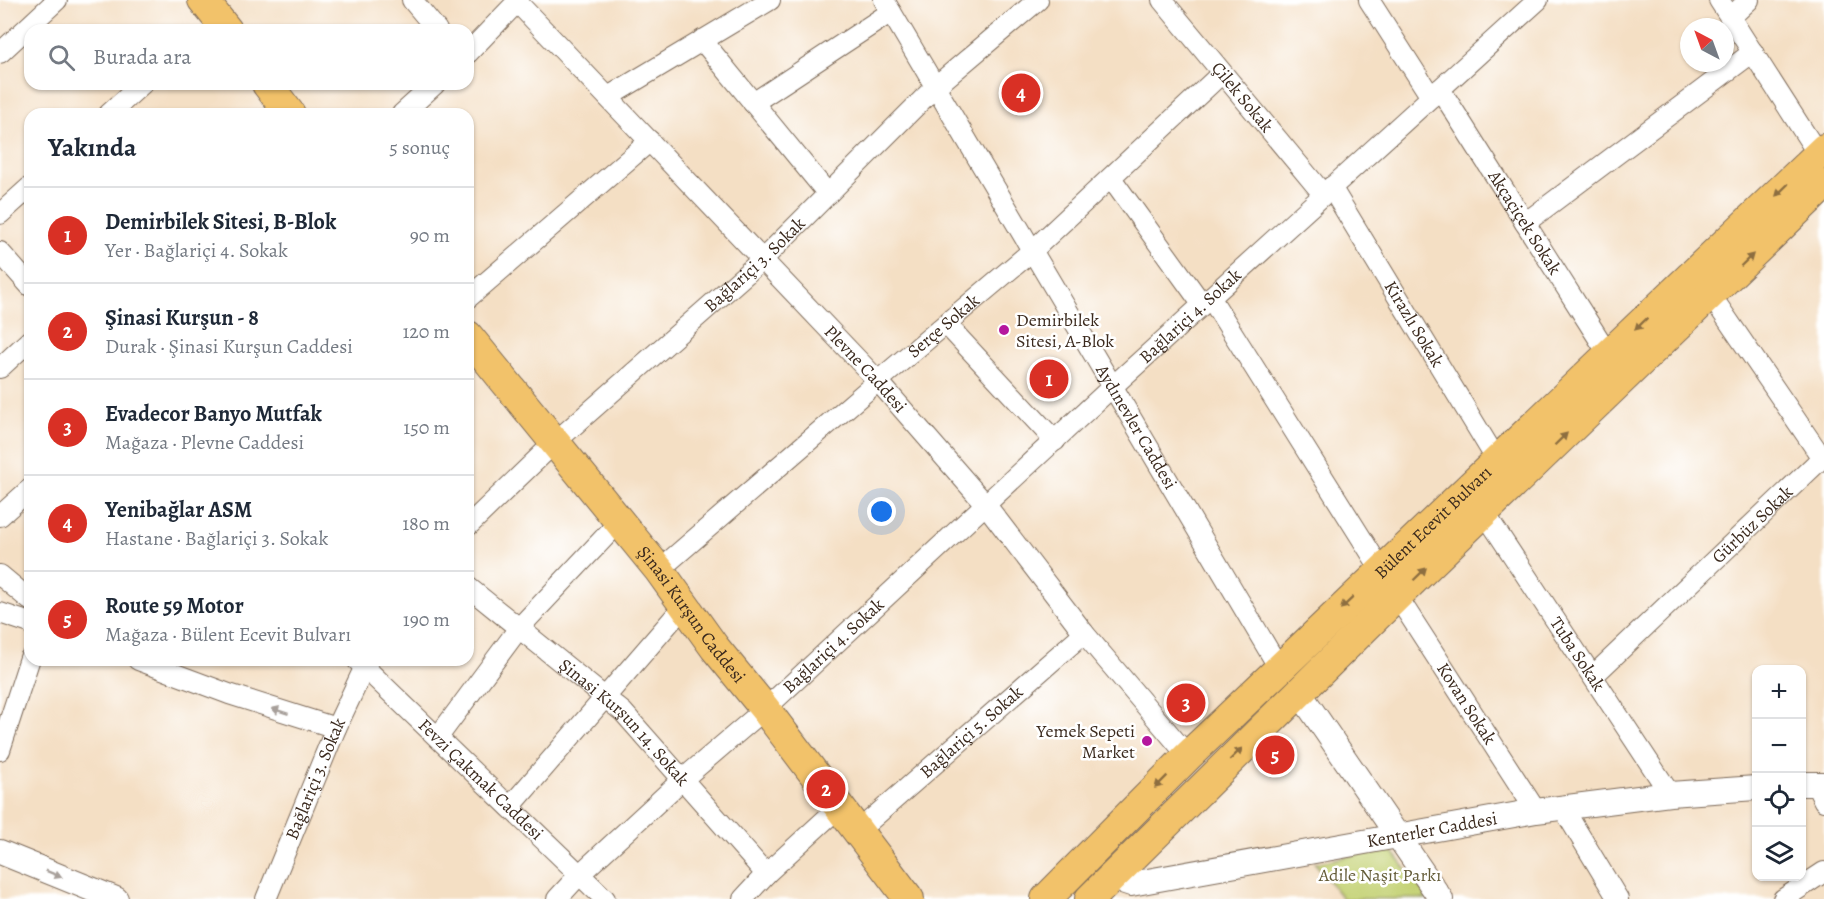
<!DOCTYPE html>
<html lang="tr">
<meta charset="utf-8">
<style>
body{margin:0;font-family:Alegreya,serif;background:#f6f6f7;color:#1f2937}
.controls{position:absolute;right:18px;bottom:18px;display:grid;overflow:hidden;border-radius:12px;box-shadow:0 2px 4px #0004}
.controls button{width:54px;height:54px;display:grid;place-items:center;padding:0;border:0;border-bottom:2px solid #e0e1e3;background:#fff;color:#1f2937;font:30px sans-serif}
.compass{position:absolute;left:1680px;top:18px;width:54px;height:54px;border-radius:50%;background:#fff;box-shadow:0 2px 4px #0004;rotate:319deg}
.you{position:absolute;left:882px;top:512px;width:21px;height:21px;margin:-15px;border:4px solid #fff;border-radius:50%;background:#1a73e8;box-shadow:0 0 0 9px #1a73e833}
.badge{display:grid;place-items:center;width:39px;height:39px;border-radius:50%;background:#d93025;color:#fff;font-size:20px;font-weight:700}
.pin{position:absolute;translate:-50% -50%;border:3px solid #fff;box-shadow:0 2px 6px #0006}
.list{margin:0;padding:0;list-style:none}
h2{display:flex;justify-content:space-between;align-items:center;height:78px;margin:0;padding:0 24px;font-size:26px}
h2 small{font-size:20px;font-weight:400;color:#747a83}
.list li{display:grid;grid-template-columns:39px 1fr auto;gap:18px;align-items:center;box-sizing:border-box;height:96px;padding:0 24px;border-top:2px solid #e0e1e3}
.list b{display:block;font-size:22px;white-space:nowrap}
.list p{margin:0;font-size:20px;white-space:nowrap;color:#747a83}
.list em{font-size:20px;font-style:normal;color:#747a83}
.icon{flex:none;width:33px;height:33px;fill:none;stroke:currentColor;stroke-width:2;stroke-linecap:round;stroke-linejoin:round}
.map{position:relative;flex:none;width:1824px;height:899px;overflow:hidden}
.search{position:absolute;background:#fff;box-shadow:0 2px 4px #0004;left:24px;top:24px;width:450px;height:66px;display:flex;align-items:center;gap:15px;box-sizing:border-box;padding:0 21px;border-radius:18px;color:#747a83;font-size:22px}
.panel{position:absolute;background:#fff;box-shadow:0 2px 4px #0004;left:24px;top:108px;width:450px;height:558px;border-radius:18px}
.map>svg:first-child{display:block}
.green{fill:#c4d275;stroke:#807e4a;stroke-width:1.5}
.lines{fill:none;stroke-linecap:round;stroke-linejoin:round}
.minor-casing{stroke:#7c6958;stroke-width:22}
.tertiary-casing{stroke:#7c6958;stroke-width:26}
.primary-casing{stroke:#7c6958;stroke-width:32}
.minor{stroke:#fff;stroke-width:20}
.tertiary{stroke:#fff;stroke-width:24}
.primary{stroke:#f2c26a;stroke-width:30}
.oneway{fill:#8d6e40}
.oneway2{fill:#a79f9a}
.poi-dot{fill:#b5179e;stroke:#fff;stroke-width:2}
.labels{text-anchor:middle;stroke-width:5;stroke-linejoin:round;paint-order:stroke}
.street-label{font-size:18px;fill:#3b2a1e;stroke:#fff}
.poi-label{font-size:18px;fill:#3b2a1e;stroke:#fff;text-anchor:start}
.park-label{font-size:18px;fill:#645c38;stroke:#fff}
</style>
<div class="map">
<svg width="1824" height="899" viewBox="0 0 1824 899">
<rect width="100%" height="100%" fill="#fff"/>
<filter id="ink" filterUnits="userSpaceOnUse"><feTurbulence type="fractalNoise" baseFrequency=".0167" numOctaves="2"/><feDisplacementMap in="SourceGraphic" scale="12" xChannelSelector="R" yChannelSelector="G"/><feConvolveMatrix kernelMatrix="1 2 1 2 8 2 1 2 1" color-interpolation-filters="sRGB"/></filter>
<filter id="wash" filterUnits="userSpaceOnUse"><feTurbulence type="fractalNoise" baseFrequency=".008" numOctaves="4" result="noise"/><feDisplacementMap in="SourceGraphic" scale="24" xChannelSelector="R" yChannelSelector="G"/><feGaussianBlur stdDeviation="1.35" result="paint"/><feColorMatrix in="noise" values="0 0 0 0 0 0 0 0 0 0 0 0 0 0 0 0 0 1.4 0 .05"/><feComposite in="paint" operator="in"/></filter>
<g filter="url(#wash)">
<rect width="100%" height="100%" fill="#f4dfc4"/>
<polygon class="green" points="1390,848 1429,899 1343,899 1315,863"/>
</g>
<g filter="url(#ink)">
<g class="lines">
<g class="minor-casing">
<g id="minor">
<polyline points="412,0 437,30"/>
<path id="s1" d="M 884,0 L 1279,668"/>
<path id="s2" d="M 1162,0 L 1323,194"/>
<polyline points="1369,0 1431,97"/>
<polyline points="1719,0 1818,154"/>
<path id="s3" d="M 517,2 L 878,381 L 986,505 L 1084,633 L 1188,756"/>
<polyline points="1730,18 1749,0"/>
<polyline points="702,40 828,194"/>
<polyline points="0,53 57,0"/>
<polyline points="468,53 519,0"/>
<path id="s4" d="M 1440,89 L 1609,355"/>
<polyline points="608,97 770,0"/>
<polyline points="753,103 891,12"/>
<polyline points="109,114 142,84"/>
<polyline points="402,114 435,84"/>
<polyline points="1111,178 1202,304"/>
<path id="s5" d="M 1331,187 L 1498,462"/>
<polyline points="0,214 30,187"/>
<polyline points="1525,223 1753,52"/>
<polyline points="0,252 30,286"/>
<polyline points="1210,297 1382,571"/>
<polyline points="468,298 650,141"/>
<polyline points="946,324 1055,441"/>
<polyline points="0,368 30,340"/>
<path id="s6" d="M 1484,512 L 1670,794"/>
<polyline points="0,516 30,489"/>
<path id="s7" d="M 468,526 L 554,443 L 763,259 L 935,87 L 1038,0"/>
<path id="s8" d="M 659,570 L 878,381 L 1032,251 L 1222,73"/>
<polyline points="0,575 30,600"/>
<path id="s9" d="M 468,587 L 623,712 L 766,874"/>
<path id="s10" d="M 1397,596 L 1536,811"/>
<polyline points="0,613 30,623"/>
<polyline points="138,660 229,694 336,728"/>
<path id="s11" d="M 357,660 L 605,899"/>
<path id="s12" d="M 1593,676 L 1822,458 L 1710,294"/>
<polyline points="438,737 519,628 619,522"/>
<polyline points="0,750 30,658"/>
<polyline points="1815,783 1824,801"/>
<polyline points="510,807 684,606"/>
<polyline points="1563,808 1618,899"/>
<path id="s13" d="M 857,832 L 1084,633"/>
<path id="s14" d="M 266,899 L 336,728 L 368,660"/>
<path id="s15" d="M 557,899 L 580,874 L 683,779 L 765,709 L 1112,387 L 1538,0"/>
<polyline points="743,899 766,874 839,807"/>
<polyline points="1783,899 1824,872"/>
</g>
</g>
<g class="tertiary-casing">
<g id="tertiary">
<polyline points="1299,692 1441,899"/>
<polyline points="1802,784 1824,784"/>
<polyline points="0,852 116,899"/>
<path id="s16" d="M 1110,877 L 1131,884 L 1536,811 L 1670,794 L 1756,788"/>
</g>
</g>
<g class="primary-casing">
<g id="primary">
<polyline points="203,0 227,30"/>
<polyline points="267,84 290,114"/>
<path id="s17" d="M 468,336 L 659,570 L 715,648 L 765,709 L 909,899"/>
<path id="s18" d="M 1046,899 L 1188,756 L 1824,149"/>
<polyline points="1090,899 1402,591 1824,185"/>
</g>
</g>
<use href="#minor" class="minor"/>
<use href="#tertiary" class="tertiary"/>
<use href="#primary" class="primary"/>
</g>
<defs><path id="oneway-solid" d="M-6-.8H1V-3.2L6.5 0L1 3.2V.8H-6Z" transform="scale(1.5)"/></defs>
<g class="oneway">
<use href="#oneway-solid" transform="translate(1782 190) rotate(136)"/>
<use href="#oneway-solid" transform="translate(1747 260) rotate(-44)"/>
<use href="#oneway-solid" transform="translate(1641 324) rotate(136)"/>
<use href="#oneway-solid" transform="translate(1561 439) rotate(-44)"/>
<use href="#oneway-solid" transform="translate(1420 574) rotate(-44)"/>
<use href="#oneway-solid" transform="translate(1347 603) rotate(137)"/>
<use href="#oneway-solid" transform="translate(1236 754) rotate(-44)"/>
<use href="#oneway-solid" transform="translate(1161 782) rotate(135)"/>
</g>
<g class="oneway2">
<use href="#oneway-solid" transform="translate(280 711) rotate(-162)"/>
<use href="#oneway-solid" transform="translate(54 874) rotate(22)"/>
</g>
</g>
<g class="poi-dot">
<circle cx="1004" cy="330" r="6"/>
<circle cx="1147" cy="741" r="6"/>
</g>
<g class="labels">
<g class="street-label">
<text dy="6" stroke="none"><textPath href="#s2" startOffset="126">Çilek Sokak</textPath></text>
<text dy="6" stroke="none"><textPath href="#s4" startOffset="158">Akçaçiçek Sokak</textPath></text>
<text dy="6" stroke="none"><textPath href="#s7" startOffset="388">Bağlariçi 3. Sokak</textPath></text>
<text dy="6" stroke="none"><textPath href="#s15" startOffset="861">Bağlariçi 4. Sokak</textPath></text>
<text dy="6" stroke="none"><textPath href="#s5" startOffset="160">Kirazlı Sokak</textPath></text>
<text dy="6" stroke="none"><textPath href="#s8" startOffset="375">Serçe Sokak</textPath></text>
<text dy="6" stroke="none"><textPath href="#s3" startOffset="506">Plevne Caddesi</textPath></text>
<text dy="6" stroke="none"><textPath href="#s1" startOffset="496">Aydınevler Caddesi</textPath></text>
<text dy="6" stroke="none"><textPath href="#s18" startOffset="540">Bülent Ecevit Bulvarı</textPath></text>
<text dy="6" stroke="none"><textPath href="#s12" startOffset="220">Gürbüz Sokak</textPath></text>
<text dy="6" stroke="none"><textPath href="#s17" startOffset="357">Şinasi Kurşun Caddesi</textPath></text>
<text dy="6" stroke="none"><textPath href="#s15" startOffset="375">Bağlariçi 4. Sokak</textPath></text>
<text dy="6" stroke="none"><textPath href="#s6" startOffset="170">Tuba Sokak</textPath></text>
<text dy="6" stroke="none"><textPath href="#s10" startOffset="128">Kovan Sokak</textPath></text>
<text dy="6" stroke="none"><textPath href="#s9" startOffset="207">Şinasi Kurşun 14. Sokak</textPath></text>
<text dy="6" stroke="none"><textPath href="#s13" startOffset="152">Bağlariçi 5. Sokak</textPath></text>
<text dy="6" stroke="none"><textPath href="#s14" startOffset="130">Bağlariçi 3. Sokak</textPath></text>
<text dy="6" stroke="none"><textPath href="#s11" startOffset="172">Fevzi Çakmak Caddesi</textPath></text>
<text dy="6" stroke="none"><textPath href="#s16" startOffset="328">Kenterler Caddesi</textPath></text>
</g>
<g class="poi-label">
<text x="1016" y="326">Demirbilek<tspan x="1016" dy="21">Sitesi, A-Blok</tspan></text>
<text x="1135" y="737" text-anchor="end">Yemek Sepeti<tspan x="1135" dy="21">Market</tspan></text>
</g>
<g class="park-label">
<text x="1380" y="881">Adile Naşit Parkı</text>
</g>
</g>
</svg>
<div class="controls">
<button>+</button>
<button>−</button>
<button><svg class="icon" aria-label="locate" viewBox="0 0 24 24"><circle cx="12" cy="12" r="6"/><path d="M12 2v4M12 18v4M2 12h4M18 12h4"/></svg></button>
<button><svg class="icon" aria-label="layers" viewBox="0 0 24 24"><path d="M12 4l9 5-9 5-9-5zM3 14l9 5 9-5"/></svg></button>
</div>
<svg class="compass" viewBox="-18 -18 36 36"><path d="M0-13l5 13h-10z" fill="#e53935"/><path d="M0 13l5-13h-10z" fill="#747a83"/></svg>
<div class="you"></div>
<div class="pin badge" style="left:1049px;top:379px">1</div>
<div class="pin badge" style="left:826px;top:789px">2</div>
<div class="pin badge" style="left:1186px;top:703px">3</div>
<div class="pin badge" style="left:1021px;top:93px">4</div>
<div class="pin badge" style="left:1275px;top:755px">5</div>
<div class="search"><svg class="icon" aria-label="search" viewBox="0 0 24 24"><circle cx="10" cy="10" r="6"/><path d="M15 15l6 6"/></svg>Burada ara</div>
<section class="panel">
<h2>Yakında<small>5 sonuç</small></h2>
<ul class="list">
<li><span class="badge">1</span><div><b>Demirbilek Sitesi, B-Blok</b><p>Yer · Bağlariçi 4. Sokak</p></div><em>90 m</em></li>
<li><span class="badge">2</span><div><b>Şinasi Kurşun - 8</b><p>Durak · Şinasi Kurşun Caddesi</p></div><em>120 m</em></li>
<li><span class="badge">3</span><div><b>Evadecor Banyo Mutfak</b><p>Mağaza · Plevne Caddesi</p></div><em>150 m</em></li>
<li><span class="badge">4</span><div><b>Yenibağlar ASM</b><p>Hastane · Bağlariçi 3. Sokak</p></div><em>180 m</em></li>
<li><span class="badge">5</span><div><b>Route 59 Motor</b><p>Mağaza · Bülent Ecevit Bulvarı</p></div><em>190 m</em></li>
</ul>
</section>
</div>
